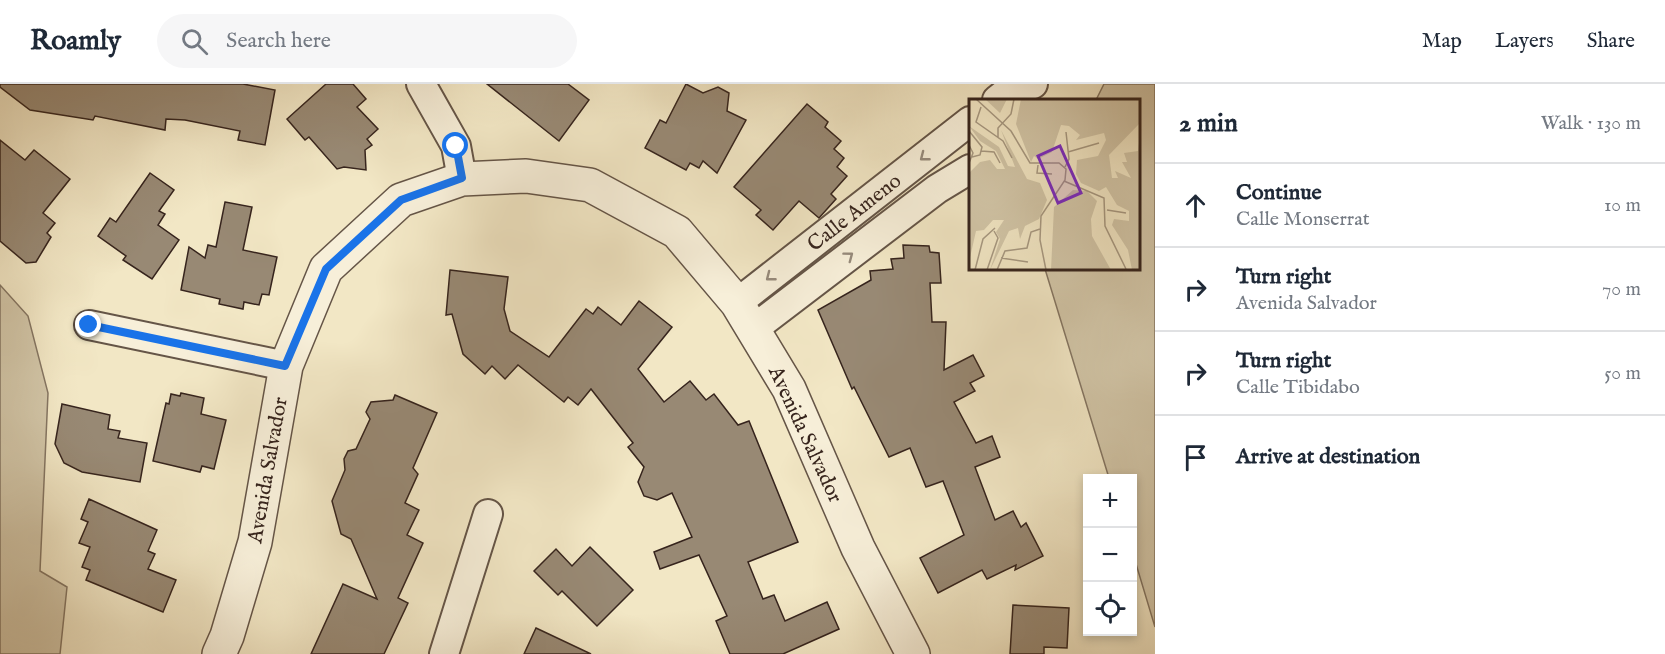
<!DOCTYPE html>
<meta charset="utf-8">
<style>
body{margin:0;font-family:"IM FELL English",serif;background:#f6f6f7;color:#1f2937}
.controls{position:absolute;right:18px;bottom:18px;display:grid;overflow:hidden;border-radius:0px;box-shadow:0 3px 9px #0003}
.controls button{width:54px;height:54px;display:grid;place-items:center;padding:0;border:0;border-bottom:2px solid #e0e1e3;background:#fff;color:#1f2937;font:30px sans-serif}
.stop{position:absolute;width:18px;height:18px;margin:-14px;border:4px solid #1a73e8;border-radius:50%;background:#fff}
.stop.end{background:#1a73e8;border-color:#fff;box-shadow:0 2px 6px #0008}
.list{margin:0;padding:0;list-style:none}
h2{display:flex;justify-content:space-between;align-items:center;height:78px;margin:0;padding:0 24px;font-size:26px}
h2 small{font-size:20px;font-weight:400;color:#747a83}
.list li{display:grid;grid-template-columns:39px 1fr auto;gap:18px;align-items:center;box-sizing:border-box;height:84px;padding:0 24px;border-top:2px solid #e0e1e3}
.list b{display:block;font-size:22px;white-space:nowrap}
.list p{margin:0;font-size:20px;white-space:nowrap;color:#747a83}
.list em{font-size:20px;font-style:normal;color:#747a83}
.icon{flex:none;width:33px;height:33px;fill:none;stroke:currentColor;stroke-width:2;stroke-linecap:round;stroke-linejoin:round}
.map{position:relative;flex:none;width:1155px;height:570px;overflow:hidden}
header{display:flex;align-items:center;gap:36px;box-sizing:border-box;height:84px;padding:0 30px;background:#fff;border-bottom:2px solid #e0e1e3}
header strong{font-size:28px}
nav{display:flex;gap:33px;margin-inline-start:auto;font-size:21px}
.search{width:420px;height:54px;background:#f6f6f7;display:flex;align-items:center;gap:15px;box-sizing:border-box;padding:0 21px;border-radius:33px;color:#747a83;font-size:22px}
main{display:flex}
aside{flex:1;background:#fff}
.map>svg:first-child{display:block}
.green{fill:#d2c6a8;stroke:#847562;stroke-width:1.5}
.building{fill:#988974;stroke:#36241d;stroke-width:1.5}
.lines{fill:none;stroke-linecap:round;stroke-linejoin:round}
.minor-casing{stroke:#655547;stroke-width:32}
.tertiary-casing{stroke:#655547;stroke-width:36}
.minor{stroke:#f7efd9;stroke-width:28}
.tertiary{stroke:#f7efd9;stroke-width:33}
.oneway{stroke:#968a7b}
.route{stroke:#1a73e8;stroke-width:8}
.labels{text-anchor:middle;stroke-width:4.5;stroke-linejoin:round;paint-order:stroke}
.street-label{font-size:21px;fill:#36241d;stroke:#f7efd9}
.inset-road{fill:none;stroke:#a79982;stroke-width:1.5}
.view{fill:#7b2cbf;fill-opacity:0.15;stroke:#7b2cbf;stroke-width:3}
.inset-edge{fill:none;stroke:#36241d;stroke-width:3}
</style>
<header>
<strong>Roamly</strong>
<div class="search"><svg class="icon" aria-label="search" viewBox="0 0 24 24"><circle cx="10" cy="10" r="6"/><path d="M15 15l6 6"/></svg>Search here</div>
<nav><a>Map</a><a>Layers</a><a>Share</a></nav>
</header>
<main>
<div class="map">
<svg width="1155" height="570" viewBox="0 0 1155 570">
<rect width="100%" height="100%" fill="#f2e7c5"/>
<filter id="stains"><feTurbulence type="fractalNoise" baseFrequency=".00333" numOctaves="4"/><feColorMatrix values="0 0 0 0 .2 0 0 0 0 .09 0 0 0 0 .02 0 0 0 .5 -.17"/></filter>
<radialGradient id="worn" r=".72"><stop offset=".6" stop-color="#630" stop-opacity="0"/><stop offset="1" stop-color="#630" stop-opacity=".3"/></radialGradient>
<g class="green">
<polygon points="1104,0 1155,0 1155,543 1133,470 1132,394 1109,394 1045,185 1138,184 1138,16 1096,16"/>
<polygon points="0,201 28,232 48,309 40,487 67,503 60,570 0,570"/>
</g>
<g class="building">
<polygon points="0,0 243,0 275,6 265,61 238,56 240,47 185,36 166,35 165,46 95,32 93,36 30,26 0,3"/>
<polygon points="326,0 353,0 366,15 357,23 378,45 367,55 372,61 365,66 366,86 344,83 337,85 309,53 305,56 287,35"/>
<polygon points="487,0 568,0 589,16 559,57"/>
<polygon points="686,0 703,9 718,3 729,9 727,27 746,36 717,89 703,77 699,84 690,79 686,86 645,64 660,36 666,39"/>
<polygon points="807,20 828,38 825,43 841,57 834,65 844,74 837,83 847,92 831,110 836,115 819,134 799,117 773,146 756,131 761,126 734,103"/>
<polygon points="0,56 25,76 34,66 70,95 43,129 55,139 47,149 51,153 36,178 26,179 0,157"/>
<polygon points="150,89 174,106 159,127 165,130 158,141 179,156 152,195 123,176 126,172 98,152 110,134 116,138"/>
<polygon points="225,118 252,123 243,166 277,173 269,211 262,210 259,221 244,218 243,225 219,220 220,215 181,206 189,163 205,174 208,161 216,163"/>
<polygon points="903,161 929,162 930,168 939,169 941,199 930,199 932,238 946,238 944,286 973,271 984,292 970,299 975,307 954,318 976,359 992,352 1000,373 975,383 995,436 1013,427 1021,443 1026,439 1043,472 1015,486 1016,481 987,495 982,486 938,509 920,474 964,451 943,397 926,403 910,364 889,373 854,303 852,305 818,226 871,196 870,187 893,185 891,175 904,174"/>
<polygon points="450,186 508,193 504,225 510,247 549,273 586,225 593,230 598,223 621,241 639,217 672,243 638,285 664,318 690,297 706,316 714,310 738,341 749,337 798,458 748,478 763,515 774,511 785,537 827,518 839,545 783,570 730,570 716,537 727,532 699,471 660,485 654,468 692,453 672,409 657,416 644,412 638,398 644,383 628,363 633,359 591,305 578,321 568,313 564,318 518,281 505,295 492,282 485,290 463,270 452,230 446,231"/>
<polygon points="181,309 204,314 201,330 226,336 214,385 202,382 200,388 153,377 166,319 169,320 171,310 180,312"/>
<polygon points="395,311 437,329 413,384 418,390 405,419 419,426 407,451 423,459 398,514 408,519 384,570 311,570 343,500 377,515 351,455 341,450 332,417 345,386 344,375 348,367 356,365 370,335 366,328 371,318 393,316"/>
<polygon points="62,320 110,331 108,345 120,347 118,354 147,359 140,398 82,388 64,379 55,360"/>
<polygon points="89,415 157,446 148,467 155,470 148,485 176,496 163,528 86,496 90,486 82,483 90,463 79,459 88,438 81,435"/>
<polygon points="590,463 633,506 597,542 562,507 558,511 534,487 556,465 572,482"/>
<polygon points="1013,521 1069,524 1067,564 1044,563 1044,570 1010,570"/>
<polygon points="536,544 591,570 524,570"/>
</g>
<g class="lines">
<g class="minor-casing">
<g id="minor">
<polyline points="421,0 456,62 462,95"/>
<polyline points="997,16 1007,8 1033,0"/>
<polyline points="737,219 970,37"/>
<polyline points="89,241 286,282"/>
<polyline points="752,246 937,105 970,85"/>
<polyline points="444,570 488,430"/>
</g>
</g>
<g class="tertiary-casing">
<polyline id="tertiary" points="219,570 227,552 255,458 286,282 326,185 401,116 462,95 526,92 590,101 677,148 737,219 789,305 858,464 913,570"/>
</g>
<use href="#minor" class="minor"/>
<use href="#tertiary" class="tertiary"/>
</g>
<defs><path id="oneway-chevron" d="M-2-3.5L2.5 0L-2 3.5" fill="none" stroke-width="1.6" stroke-linecap="round" stroke-linejoin="round" transform="scale(1.5)"/></defs>
<g class="oneway">
<use href="#oneway-chevron" transform="translate(924 73) rotate(142)"/>
<use href="#oneway-chevron" transform="translate(849 172) rotate(-37)"/>
<use href="#oneway-chevron" transform="translate(770 193) rotate(142)"/>
</g>
<g class="lines">
<polyline class="route" points="89,241 285,282 326,185 401,116 462,94 456,62"/>
</g>
<g class="labels">
<g class="street-label">
<text transform="translate(854 128) rotate(-38)" y="7">Calle Ameno</text>
<text transform="translate(806 350) rotate(65)" y="7">Avenida Salvador</text>
<text transform="translate(267 386) rotate(-80)" y="7">Avenida Salvador</text>
</g>
</g>
<g transform="translate(969 15)">
<rect width="171" height="171" fill="#f2e7c5"/>
<path d="M 16,0 L 38,0 L 31,14 ZM 52,0 L 171,1 L 171,24 L 140,56 L 143,79 L 149,79 L 146,72 L 162,79 L 153,63 L 158,63 L 155,54 L 169,52 L 171,36 L 171,171 L 163,171 L 159,151 L 143,126 L 145,120 L 160,122 L 160,112 L 148,106 L 137,88 L 130,92 L 112,84 L 107,75 L 108,61 L 129,57 L 137,41 L 135,34 L 107,41 L 111,36 L 100,27 L 92,26 L 83,53 L 69,60 L 65,57 L 62,63 L 47,25 ZM 0,27 L 30,48 L 39,67 L 46,68 L 32,31 L 58,80 L 71,84 L 78,101 L 70,120 L 56,127 L 51,140 L 49,129 L 40,132 L 21,171 L 31,140 L 27,133 L 35,121 L 24,121 L 15,131 L 7,132 L 0,163 L 0,74 L 11,63 L 21,61 L 28,70 L 36,70 L 27,52 L 11,42 ZM 104,91 L 118,92 L 128,102 L 122,120 L 123,137 L 142,171 L 82,171 L 85,108 Z" fill="#d2c6a8"/>
<path class="inset-road" d="M 7,0 L 42,32 L 61,64 L 90,64 L 97,70 L 96,81 L 72,117 L 71,141 L 77,171M 12,8 L 7,23 L 34,42 L 43,59M 0,32 L 13,48 L 11,56 L 3,58M 29,39 L 29,29 L 42,15 L 45,0M 0,46 L 4,54 L 0,64M 12,52 L 25,53 L 31,64M 99,53 L 130,44M 69,66 L 68,74 L 83,75M 96,68 L 100,60 L 97,33M 95,82 L 135,99 L 136,127 L 157,170M 138,111 L 157,114M 32,159 L 59,163M 6,171 L 14,140 L 26,129M 18,171 L 29,139 L 25,132M 28,171 L 36,152 L 58,149 L 62,133 L 71,130"/>
<path class="view" d="M 91,47 L 112,94 L 89,104 L 69,57 Z"/>
<rect width="171" height="171" class="inset-edge"/>
</g>
<rect width="100%" height="100%" filter="url(#stains)"/>
<rect width="100%" height="100%" fill="url(#worn)"/>
</svg>
<div class="controls">
<button>+</button>
<button>−</button>
<button><svg class="icon" aria-label="locate" viewBox="0 0 24 24"><circle cx="12" cy="12" r="6"/><path d="M12 2v4M12 18v4M2 12h4M18 12h4"/></svg></button>
</div>
<div class="stop" style="left:456px;top:62px"></div>
<div class="stop end" style="left:89px;top:241px"></div>
</div>
<aside>
<h2>2 min<small>Walk · 130 m</small></h2>
<ul class="list">
<li><svg class="icon" aria-label="ahead" viewBox="0 0 24 24"><path d="M12 20V5M6 11l6-6 6 6"/></svg><div><b>Continue</b><p>Calle Monserrat</p></div><em>10 m</em></li>
<li><svg class="icon" aria-label="right" viewBox="0 0 24 24"><path d="M7 20v-9h11M14 6l5 5-5 5"/></svg><div><b>Turn right</b><p>Avenida Salvador</p></div><em>70 m</em></li>
<li><svg class="icon" aria-label="right" viewBox="0 0 24 24"><path d="M7 20v-9h11M14 6l5 5-5 5"/></svg><div><b>Turn right</b><p>Calle Tibidabo</p></div><em>50 m</em></li>
<li><svg class="icon" aria-label="arrive" viewBox="0 0 24 24"><path d="M6 21V4h12l-3 4 3 4H6"/></svg><div><b>Arrive at destination</b></div></li>
</ul>
</aside>
</main>
